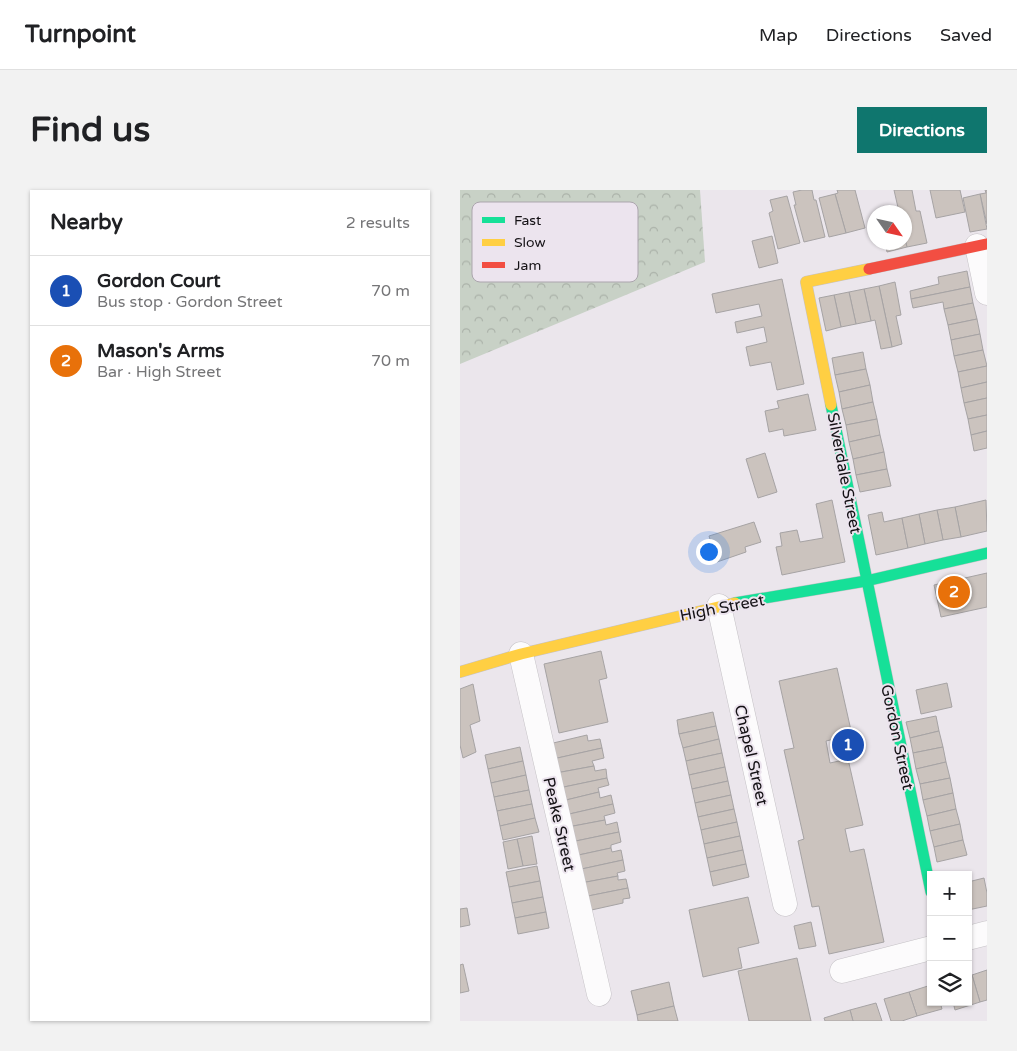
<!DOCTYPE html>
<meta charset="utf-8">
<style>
body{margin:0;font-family:"Varela Round",sans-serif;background:#f2f2f2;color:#202124}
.controls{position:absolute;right:15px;bottom:15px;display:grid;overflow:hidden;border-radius:0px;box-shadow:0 1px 4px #0004}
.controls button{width:45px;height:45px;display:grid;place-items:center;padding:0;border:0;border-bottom:1px solid #e0e0e0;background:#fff;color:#202124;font:25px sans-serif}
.compass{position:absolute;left:407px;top:15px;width:45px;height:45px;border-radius:50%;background:#fff;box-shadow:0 1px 4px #0004;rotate:124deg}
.you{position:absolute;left:248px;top:361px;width:18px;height:18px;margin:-12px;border:4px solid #fff;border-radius:50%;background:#1a73e8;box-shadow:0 0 0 8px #1a73e833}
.badge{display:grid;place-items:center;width:32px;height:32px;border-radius:50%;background:#0f766e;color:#fff;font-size:16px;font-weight:700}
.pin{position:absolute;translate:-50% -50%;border:2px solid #fff;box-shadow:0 1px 5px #0006}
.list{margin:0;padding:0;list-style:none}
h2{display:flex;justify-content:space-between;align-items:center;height:65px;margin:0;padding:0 20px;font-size:21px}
h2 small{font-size:16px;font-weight:400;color:#757577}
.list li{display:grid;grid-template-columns:32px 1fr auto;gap:15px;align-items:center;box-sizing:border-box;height:70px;padding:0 20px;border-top:1px solid #e0e0e0}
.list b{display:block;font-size:19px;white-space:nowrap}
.list p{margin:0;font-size:16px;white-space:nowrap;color:#757577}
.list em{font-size:16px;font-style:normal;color:#757577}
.icon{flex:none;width:28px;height:28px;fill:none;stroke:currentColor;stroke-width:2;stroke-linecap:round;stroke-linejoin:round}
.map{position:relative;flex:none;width:527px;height:831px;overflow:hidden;border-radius:0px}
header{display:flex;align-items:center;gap:30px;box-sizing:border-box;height:70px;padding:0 25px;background:#fff;border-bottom:1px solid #e0e0e0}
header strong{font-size:24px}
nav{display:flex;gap:28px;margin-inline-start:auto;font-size:18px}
.intro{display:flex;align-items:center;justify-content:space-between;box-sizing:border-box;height:120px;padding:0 30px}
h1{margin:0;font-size:35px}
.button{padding:12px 22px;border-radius:0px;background:#0f766e;color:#fff;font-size:18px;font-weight:700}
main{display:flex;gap:30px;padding:0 30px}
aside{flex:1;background:#fff;border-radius:0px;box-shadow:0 1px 4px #0004}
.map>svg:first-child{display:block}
.park{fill:url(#park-crowns)}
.building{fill:#cbc3be;stroke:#a6a3a4}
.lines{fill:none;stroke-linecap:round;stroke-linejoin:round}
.street-casing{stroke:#c5c2c6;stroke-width:25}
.fast-casing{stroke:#c5c2c6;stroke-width:12}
.slow-casing{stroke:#c5c2c6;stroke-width:12}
.jam-casing{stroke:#c5c2c6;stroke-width:12}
.street{stroke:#fcfbfc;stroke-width:24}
.fast{stroke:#16e098;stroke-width:11}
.slow{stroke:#ffcf43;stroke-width:11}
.jam{stroke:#f24e42;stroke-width:11}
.labels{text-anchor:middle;stroke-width:4;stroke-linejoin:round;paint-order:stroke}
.street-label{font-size:16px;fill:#141115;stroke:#ece4ee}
.key{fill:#ece4ee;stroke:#aba5ad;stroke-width:1}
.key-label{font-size:14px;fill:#141115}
</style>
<header>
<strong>Turnpoint</strong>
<nav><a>Map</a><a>Directions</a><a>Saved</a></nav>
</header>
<div class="intro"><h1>Find us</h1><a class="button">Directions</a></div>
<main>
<aside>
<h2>Nearby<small>2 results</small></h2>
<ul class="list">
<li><span class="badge" style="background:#1a4fb4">1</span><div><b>Gordon Court</b><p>Bus stop · Gordon Street</p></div><em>70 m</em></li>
<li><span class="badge" style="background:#e8710a">2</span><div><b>Mason's Arms</b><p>Bar · High Street</p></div><em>70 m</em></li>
</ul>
</aside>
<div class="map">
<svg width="527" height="831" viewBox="0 0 527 831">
<defs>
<pattern id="park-crowns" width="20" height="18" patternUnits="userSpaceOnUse" patternTransform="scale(1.25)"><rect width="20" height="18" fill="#c8d1c6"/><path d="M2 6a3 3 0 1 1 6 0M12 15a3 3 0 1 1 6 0" fill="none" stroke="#abb2a9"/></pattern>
</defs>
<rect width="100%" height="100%" fill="#ebe6ec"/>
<polygon class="park" points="0,0 240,0 245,72 0,174"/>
<g class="building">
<polygon points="342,0 352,0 354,10 356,10 365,47 344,52 334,15 336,15 333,2"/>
<polygon points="377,0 395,0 405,38 386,43 375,4 378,3"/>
<polygon points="434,0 452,0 456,21 460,21 467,53 447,57 444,46 444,22 439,22"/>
<polygon points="470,0 500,0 505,22 476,28"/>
<polygon points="525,0 527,0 527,34 520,4 526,3"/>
<polygon points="375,4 386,43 369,47 359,8"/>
<polygon points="520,4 527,39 510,42 503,8"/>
<polygon points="327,6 340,53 318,59 309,23 313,21 310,10"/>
<polygon points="312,46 318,73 299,78 292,51"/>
<polygon points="444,46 447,57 427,62 425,52 444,52"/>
<polygon points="507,81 510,97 451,109 450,101 479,94 478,87"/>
<polygon points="322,89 344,194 317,200 311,172 290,176 286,157 307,152 304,137 277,143 275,132 302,126 299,114 256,123 252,104"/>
<polygon points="435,92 441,125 436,126 442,154 432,157 419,96"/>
<polygon points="419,96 432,157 421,159 415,130 411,131 404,99"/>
<polygon points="510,97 513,113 484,119 483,112 453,118 451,109"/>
<polygon points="404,99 411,131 396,134 389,102"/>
<polygon points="389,102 396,134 381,137 374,105"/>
<polygon points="374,105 381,137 366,141 359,108"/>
<polygon points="513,113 517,129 488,135 484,119"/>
<polygon points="517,129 520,144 491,150 488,135"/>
<polygon points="520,144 523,160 494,166 491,150"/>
<polygon points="523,160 527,176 498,182 494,166"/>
<polygon points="403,162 406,179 375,185 372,168"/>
<polygon points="527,176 527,192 501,198 498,182"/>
<polygon points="406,179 410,195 379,202 375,185"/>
<polygon points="527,192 527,208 504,213 501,198"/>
<polygon points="410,195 413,212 382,219 379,202"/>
<polygon points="348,204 356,240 324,246 323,239 309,242 305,221 319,218 317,211"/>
<polygon points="527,208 527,225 508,229 504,213"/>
<polygon points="413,212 417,229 386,235 382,219"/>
<polygon points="527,225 527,241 511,245 508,229"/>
<polygon points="417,229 420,245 389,252 386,235"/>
<polygon points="527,241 527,258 514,261 511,245"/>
<polygon points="420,245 424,262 393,269 389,252"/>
<polygon points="424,262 427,279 396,285 393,269"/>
<polygon points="305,263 317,302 298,308 286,269"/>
<polygon points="427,279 431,296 400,302 396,285"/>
<polygon points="372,310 385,372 322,385 316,357 322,356 320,343 337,340 340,352 363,348 356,314"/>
<polygon points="526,310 527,341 501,347 495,317"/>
<polygon points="495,317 501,347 483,350 477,320"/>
<polygon points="477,320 483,350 465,354 459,324"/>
<polygon points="422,322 424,332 442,328 448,358 416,365 408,325"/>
<polygon points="459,324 465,354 448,358 442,328"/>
<polygon points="294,332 301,352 285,357 286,362 257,372 249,346"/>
<polygon points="527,383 527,417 481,427 474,395"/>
<polygon points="141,461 147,488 139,490 148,532 99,543 84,474"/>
<polygon points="377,478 392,545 366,551 370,573 388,569 403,635 385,639 390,662 404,659 424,752 369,764 359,716 352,717 338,651 344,649 324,560 334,558 319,491"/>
<polygon points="487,493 492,517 461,524 456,500"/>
<polygon points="13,494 20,531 10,535 16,562 3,568 0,555 0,499"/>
<polygon points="253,522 256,536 219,544 217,530"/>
<polygon points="476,526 479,541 450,548 446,532"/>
<polygon points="256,536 259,549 223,558 219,544"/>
<polygon points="479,541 483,557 453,563 450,548"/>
<polygon points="127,545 128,551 140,549 142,558 93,569 89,554"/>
<polygon points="259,549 262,563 226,571 223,558"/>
<polygon points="60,557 63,571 28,579 25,565"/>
<polygon points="483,557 486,572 456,579 453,563"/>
<polygon points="142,558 144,568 132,571 134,576 96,583 93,569"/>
<polygon points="262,563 265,577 229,585 226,571"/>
<polygon points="63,571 66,585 31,593 28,579"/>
<polygon points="486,572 490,588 460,594 456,579"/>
<polygon points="134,576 135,581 146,579 147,588 99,598 96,583"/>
<polygon points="265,577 268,591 232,599 229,585"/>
<polygon points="66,585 69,600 34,607 31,593"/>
<polygon points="147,588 149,595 138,598 139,602 102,611 99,598"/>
<polygon points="490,588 493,603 463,610 460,594"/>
<polygon points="268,591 271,605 235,613 232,599"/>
<polygon points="69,600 72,614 37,621 34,607"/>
<polygon points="139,602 140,608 151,605 153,614 105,625 102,611"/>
<polygon points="493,603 496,619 467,626 463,610"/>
<polygon points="271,605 274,619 238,627 235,613"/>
<polygon points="72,614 75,628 40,636 37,621"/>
<polygon points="153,614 155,623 144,626 145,630 108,637 105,625"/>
<polygon points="274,619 277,632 241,640 238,627"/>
<polygon points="496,619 500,634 470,641 467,626"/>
<polygon points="75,628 79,642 43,650 40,636"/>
<polygon points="145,630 146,635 157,632 159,642 111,652 108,637"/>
<polygon points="277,632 280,646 244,654 241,640"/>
<polygon points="500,634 503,650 474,657 470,641"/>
<polygon points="159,642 161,652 151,655 151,658 114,666 111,652"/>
<polygon points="72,646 77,674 63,676 57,649"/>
<polygon points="280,646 283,660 247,668 244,654"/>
<polygon points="57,649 63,676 48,679 43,652"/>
<polygon points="503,650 507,665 477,672 474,657"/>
<polygon points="151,658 152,662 161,660 163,670 117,680 114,666"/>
<polygon points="283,660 286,674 250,682 247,668"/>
<polygon points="163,670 165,681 157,683 158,686 121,693 117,680"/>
<polygon points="286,674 289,687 253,696 250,682"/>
<polygon points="77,676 80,691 49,697 46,682"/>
<polygon points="158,686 158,690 166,689 168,698 123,707 121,693"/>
<polygon points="524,688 527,703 527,716 508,720 508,692"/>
<polygon points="80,691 83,707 52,713 49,697"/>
<polygon points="168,698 170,708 163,709 163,713 127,721 123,707"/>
<polygon points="83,707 86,722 55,728 52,713"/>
<polygon points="288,707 299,753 278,758 282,778 243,787 229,720"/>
<polygon points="7,718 10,735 0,737 0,719"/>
<polygon points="86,722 89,738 58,744 55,728"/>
<polygon points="351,732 356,756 339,759 334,736"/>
<polygon points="337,768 351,831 289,831 278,781"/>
<polygon points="3,774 9,801 0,803 0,775"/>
<polygon points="527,780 527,810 520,812 512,785"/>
<polygon points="512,785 520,812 495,820 493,812 508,812 508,786"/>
<polygon points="209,792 214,816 177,825 171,801"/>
<polygon points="471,795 471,812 480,812 482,819 457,826 449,802"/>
<polygon points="449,802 457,826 442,831 431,831 424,809"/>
<polygon points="416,813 422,831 393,831 390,820"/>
<polygon points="214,816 218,831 178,831 177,825"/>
<polygon points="390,820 393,831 365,831 364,828"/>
</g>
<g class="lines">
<g class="street-casing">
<g id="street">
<polyline points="517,56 527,103"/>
<polyline points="259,416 325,714"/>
<polyline points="61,464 139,804"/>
<polyline points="508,748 527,743"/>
<polyline points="382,781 471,758"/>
</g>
</g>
<g class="fast-casing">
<g id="fast">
<polyline points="371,215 471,702"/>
<polyline points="275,413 406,391 527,363"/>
</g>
</g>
<g class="slow-casing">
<g id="slow">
<polyline points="371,215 346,92 409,79"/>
<polyline points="0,482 61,464 275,413"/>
</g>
</g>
<g class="jam-casing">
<polyline id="jam" points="409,79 527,54"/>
</g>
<use href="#street" class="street"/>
<use href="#fast" class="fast"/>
<use href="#slow" class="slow"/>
<use href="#jam" class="jam"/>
</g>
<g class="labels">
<g class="street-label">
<text transform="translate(385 283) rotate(79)" y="6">Silverdale Street</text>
<text transform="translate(262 417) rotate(-11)" y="6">High Street</text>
<text transform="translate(438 547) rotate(78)" y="6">Gordon Street</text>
<text transform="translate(292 565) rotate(77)" y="6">Chapel Street</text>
<text transform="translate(100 634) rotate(77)" y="6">Peake Street</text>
</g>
</g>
<rect x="12" y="12" width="166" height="80" rx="8" class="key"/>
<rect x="22" y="27" width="23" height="6" fill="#16e098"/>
<rect x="22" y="49" width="23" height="7" fill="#ffcf43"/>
<rect x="22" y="72" width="23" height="6" fill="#f24e42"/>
<g class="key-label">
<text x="54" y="35">Fast</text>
<text x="54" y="57">Slow</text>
<text x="54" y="80">Jam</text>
</g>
</svg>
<div class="controls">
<button>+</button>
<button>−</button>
<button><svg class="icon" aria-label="layers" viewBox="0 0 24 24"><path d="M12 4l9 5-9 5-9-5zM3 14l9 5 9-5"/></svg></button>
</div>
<svg class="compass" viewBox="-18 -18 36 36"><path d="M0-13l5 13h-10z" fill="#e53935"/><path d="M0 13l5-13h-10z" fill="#757577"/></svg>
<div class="you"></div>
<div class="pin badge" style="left:388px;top:555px;background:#1a4fb4">1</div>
<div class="pin badge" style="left:494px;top:402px;background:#e8710a">2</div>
</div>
</main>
